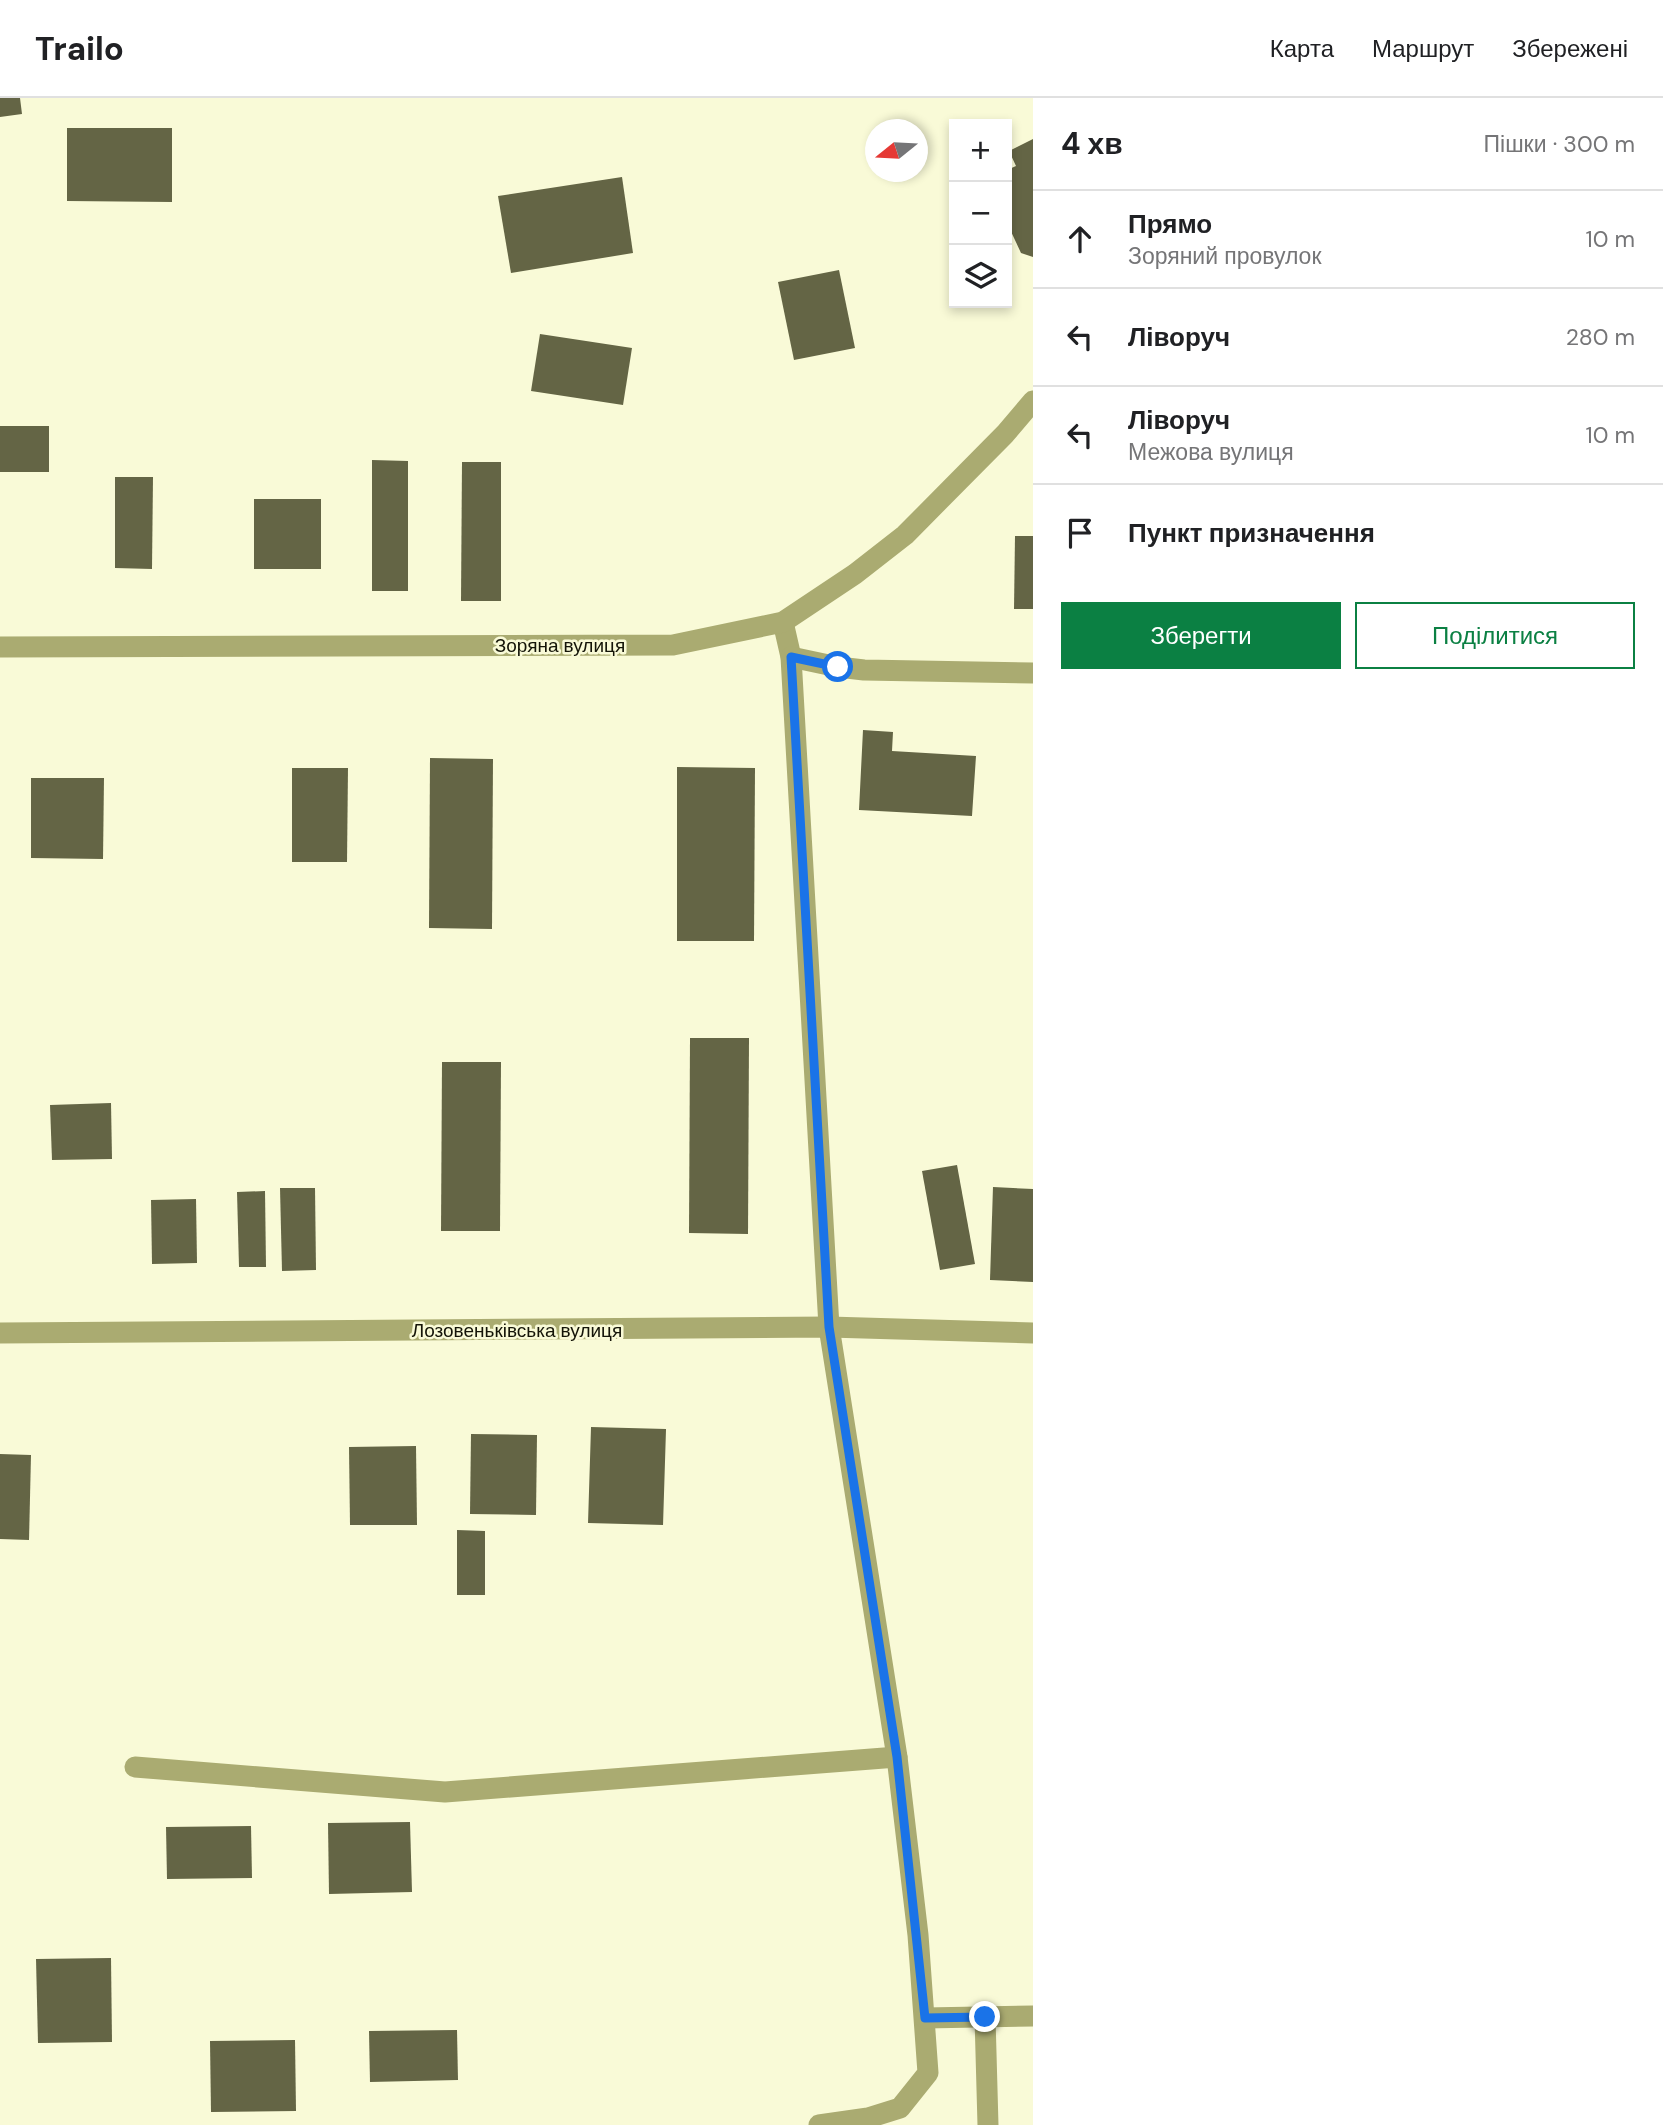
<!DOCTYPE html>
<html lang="uk">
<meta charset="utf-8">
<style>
body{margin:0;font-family:"DM Sans",sans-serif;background:#f2f2f2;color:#202124}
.controls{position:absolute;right:21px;top:21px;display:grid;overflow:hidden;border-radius:0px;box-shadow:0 4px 10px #0003}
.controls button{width:63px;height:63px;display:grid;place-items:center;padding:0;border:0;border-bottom:2px solid #e0e0e0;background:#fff;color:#202124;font:35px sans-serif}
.compass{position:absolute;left:865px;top:21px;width:63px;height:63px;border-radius:50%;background:#fff;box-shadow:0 4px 10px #0003;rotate:252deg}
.stop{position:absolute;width:21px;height:21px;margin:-16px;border:5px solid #1a73e8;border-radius:50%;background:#fff}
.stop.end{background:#1a73e8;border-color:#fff;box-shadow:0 2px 7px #0008}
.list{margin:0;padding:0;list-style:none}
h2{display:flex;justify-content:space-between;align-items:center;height:91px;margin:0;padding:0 28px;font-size:30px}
h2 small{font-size:23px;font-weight:400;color:#757577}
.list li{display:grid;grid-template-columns:46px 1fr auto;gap:21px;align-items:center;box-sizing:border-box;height:98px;padding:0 28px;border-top:2px solid #e0e0e0}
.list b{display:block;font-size:26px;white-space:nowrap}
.list p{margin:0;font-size:23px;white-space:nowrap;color:#757577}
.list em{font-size:23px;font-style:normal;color:#757577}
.actions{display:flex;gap:14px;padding:21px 28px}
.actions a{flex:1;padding:16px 0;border:2px solid #0b8043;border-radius:0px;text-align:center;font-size:24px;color:#0b8043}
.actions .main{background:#0b8043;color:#fff}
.icon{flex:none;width:38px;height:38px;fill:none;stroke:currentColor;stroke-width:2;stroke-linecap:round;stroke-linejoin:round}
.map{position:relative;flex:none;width:1033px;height:2027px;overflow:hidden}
header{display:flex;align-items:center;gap:42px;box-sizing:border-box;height:98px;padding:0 35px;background:#fff;border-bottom:2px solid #e0e0e0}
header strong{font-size:33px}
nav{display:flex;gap:38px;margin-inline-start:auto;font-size:24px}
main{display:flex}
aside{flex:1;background:#fff}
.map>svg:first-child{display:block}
.building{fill:#646545}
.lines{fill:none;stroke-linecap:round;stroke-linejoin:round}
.minor{stroke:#aaab71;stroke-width:21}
.route{stroke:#1a73e8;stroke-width:9}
.labels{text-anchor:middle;stroke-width:5;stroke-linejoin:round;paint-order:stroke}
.street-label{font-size:19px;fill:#141408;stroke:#f9fad7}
</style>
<header>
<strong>Trailo</strong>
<nav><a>Карта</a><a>Маршрут</a><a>Збережені</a></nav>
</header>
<main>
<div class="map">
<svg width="1033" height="2027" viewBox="0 0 1033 2027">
<rect width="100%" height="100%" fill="#f9fad7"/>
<g class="building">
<polygon points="0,0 20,0 22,16 0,19"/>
<polygon points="67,30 172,30 172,104 67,103"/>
<polygon points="1033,41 1033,159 1021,155 1007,125 1007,114 1011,112 1007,107 1007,72 1016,68 1009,53"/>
<polygon points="622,79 633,155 511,175 498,98"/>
<polygon points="839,172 855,250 794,262 778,184"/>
<polygon points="540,236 632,250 623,307 531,293"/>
<rect x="0" y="328" width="49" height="46"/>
<polygon points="372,362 408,363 408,493 372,493"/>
<polygon points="462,364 501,364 501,503 461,503"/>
<polygon points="115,379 153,379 152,471 115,470"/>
<rect x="254" y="401" width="67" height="70"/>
<polygon points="1015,438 1033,438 1033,511 1014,511"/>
<polygon points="863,632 893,634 892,653 976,658 972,718 859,712"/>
<polygon points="430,660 493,661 492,831 429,830"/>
<polygon points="677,669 755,670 754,843 677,843"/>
<polygon points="292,670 348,670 347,764 292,764"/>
<polygon points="31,680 104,680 103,761 31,760"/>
<polygon points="690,940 749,940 748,1136 689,1135"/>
<polygon points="442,964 501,964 500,1133 441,1133"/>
<polygon points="111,1005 112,1061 52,1062 50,1007"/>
<polygon points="957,1067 975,1166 940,1172 922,1073"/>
<polygon points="993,1089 1033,1091 1033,1184 990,1182"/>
<polygon points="280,1090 315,1090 316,1172 282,1173"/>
<polygon points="265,1093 266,1169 239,1169 237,1094"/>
<polygon points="196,1101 197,1165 152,1166 151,1102"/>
<polygon points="591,1329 666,1331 663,1427 588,1425"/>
<polygon points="471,1336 537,1337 536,1417 470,1416"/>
<polygon points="416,1348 417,1427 350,1427 349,1349"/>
<polygon points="0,1356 31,1357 29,1442 0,1441"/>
<polygon points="457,1432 485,1433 485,1497 457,1497"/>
<polygon points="410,1724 412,1794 329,1796 328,1725"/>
<polygon points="251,1728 252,1780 167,1781 166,1729"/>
<polygon points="111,1860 112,1944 38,1945 36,1861"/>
<polygon points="457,1932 458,1982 370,1984 369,1933"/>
<polygon points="295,1942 296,2013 211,2014 210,1943"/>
</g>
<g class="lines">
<g class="minor">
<polyline points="783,524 791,559 829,1229 897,1659 918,1837 928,1975 900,2010 868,2020 819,2027"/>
<polyline points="0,549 673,547 783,524 855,476 905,437 1005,336 1033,303"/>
<polyline points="791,559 838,569 864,572 1033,575"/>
<polyline points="0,1235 829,1229 1033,1235"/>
<polyline points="135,1669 445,1694 897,1659"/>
<polyline points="985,1919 988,2027"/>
<polyline points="925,1920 1033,1918"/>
</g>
</g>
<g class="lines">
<polyline class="route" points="838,569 791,559 829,1229 897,1659 925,1920 985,1919"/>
</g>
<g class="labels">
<g class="street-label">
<text x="560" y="554">Зоряна вулиця</text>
<text x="517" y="1239">Лозовеньківська вулиця</text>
</g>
</g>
</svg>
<div class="controls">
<button>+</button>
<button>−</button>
<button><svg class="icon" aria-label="layers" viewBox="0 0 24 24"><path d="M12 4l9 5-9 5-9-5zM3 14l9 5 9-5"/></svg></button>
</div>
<svg class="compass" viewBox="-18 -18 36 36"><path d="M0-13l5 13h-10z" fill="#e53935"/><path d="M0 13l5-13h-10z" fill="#757577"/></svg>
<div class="stop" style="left:838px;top:569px"></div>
<div class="stop end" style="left:985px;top:1919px"></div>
</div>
<aside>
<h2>4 хв<small>Пішки · 300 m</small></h2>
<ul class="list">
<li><svg class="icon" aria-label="ahead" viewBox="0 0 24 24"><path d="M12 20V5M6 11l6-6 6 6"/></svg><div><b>Прямо</b><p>Зоряний провулок</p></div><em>10 m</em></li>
<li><svg class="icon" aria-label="left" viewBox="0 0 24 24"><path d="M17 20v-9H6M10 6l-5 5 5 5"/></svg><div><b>Ліворуч</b></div><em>280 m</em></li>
<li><svg class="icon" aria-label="left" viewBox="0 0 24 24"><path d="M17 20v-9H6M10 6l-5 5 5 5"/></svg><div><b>Ліворуч</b><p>Межова вулиця</p></div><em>10 m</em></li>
<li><svg class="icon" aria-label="arrive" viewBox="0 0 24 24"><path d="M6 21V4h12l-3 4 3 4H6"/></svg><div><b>Пункт призначення</b></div></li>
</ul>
<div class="actions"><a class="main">Зберегти</a><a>Поділитися</a></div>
</aside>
</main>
